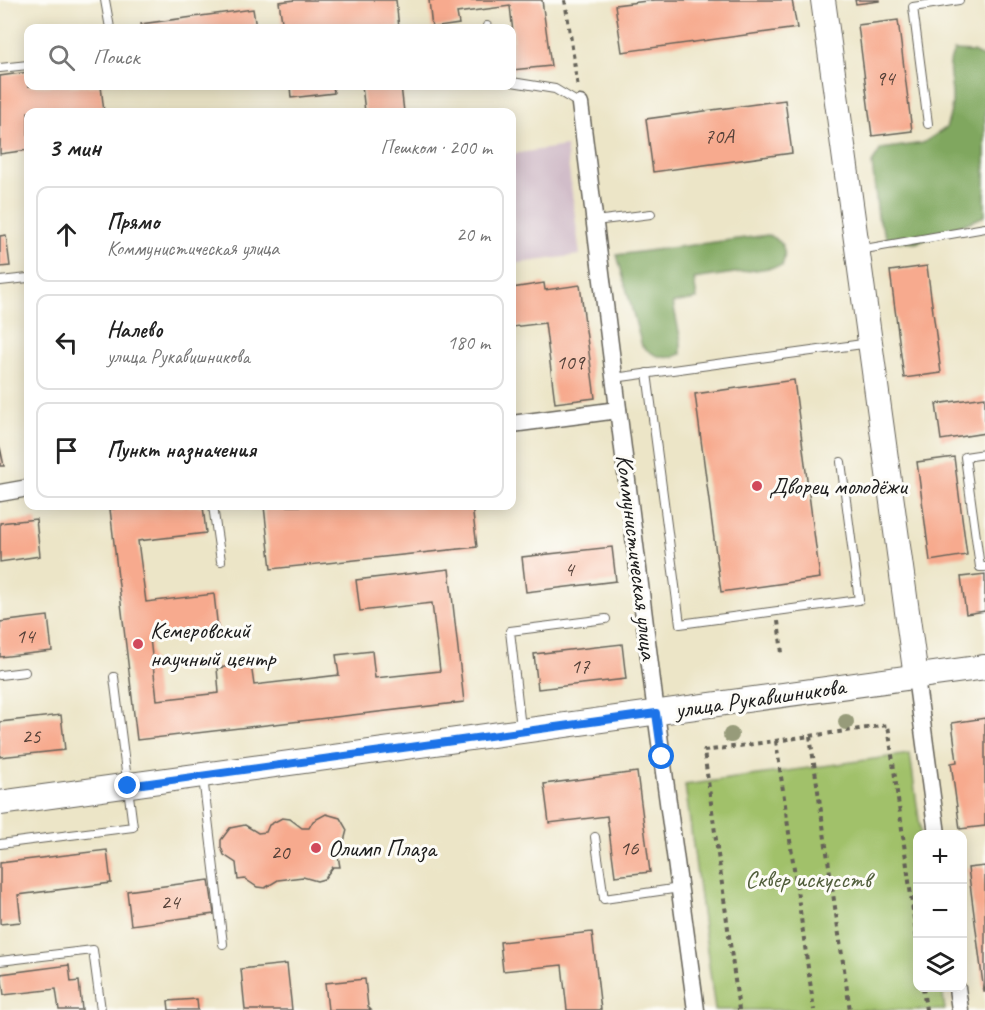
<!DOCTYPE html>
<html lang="ru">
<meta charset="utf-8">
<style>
body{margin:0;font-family:Caveat,sans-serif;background:#f2f2f2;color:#222}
.controls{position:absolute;right:18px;bottom:18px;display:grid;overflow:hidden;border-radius:12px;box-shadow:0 3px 15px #0003}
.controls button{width:54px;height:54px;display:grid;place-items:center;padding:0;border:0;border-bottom:2px solid #e0e0e0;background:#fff;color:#222;font:30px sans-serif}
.stop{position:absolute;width:18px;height:18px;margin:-14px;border:4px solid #1a73e8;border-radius:50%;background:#fff}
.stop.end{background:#1a73e8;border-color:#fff;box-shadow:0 2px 6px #0008}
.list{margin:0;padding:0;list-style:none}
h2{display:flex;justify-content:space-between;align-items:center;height:78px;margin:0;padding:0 24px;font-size:26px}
h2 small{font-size:20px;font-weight:400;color:#767676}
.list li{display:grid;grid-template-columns:39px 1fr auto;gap:18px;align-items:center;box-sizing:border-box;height:96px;margin:0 12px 12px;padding:0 12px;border:2px solid #e0e0e0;border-radius:12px}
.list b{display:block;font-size:22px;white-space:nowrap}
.list p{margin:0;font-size:20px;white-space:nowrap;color:#767676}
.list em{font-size:20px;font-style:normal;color:#767676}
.icon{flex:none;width:33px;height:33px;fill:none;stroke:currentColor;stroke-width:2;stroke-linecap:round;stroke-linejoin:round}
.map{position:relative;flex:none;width:985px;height:1010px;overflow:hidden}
.search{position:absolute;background:#fff;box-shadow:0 3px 15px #0003;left:24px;top:24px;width:492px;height:66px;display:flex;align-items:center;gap:15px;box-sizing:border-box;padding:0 21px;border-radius:12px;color:#767676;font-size:22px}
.panel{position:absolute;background:#fff;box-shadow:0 3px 15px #0003;left:24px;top:108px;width:492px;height:402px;border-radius:12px}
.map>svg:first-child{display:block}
.industrial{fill:#d1bdc9}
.green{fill:#a1c16a;stroke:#5e6e43;stroke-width:1.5}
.forest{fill:#80a75e;stroke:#4e623d;stroke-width:1.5}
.building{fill:#f7aa8e}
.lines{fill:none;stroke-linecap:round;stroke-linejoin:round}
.lane-casing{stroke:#656258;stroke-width:10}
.street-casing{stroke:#656258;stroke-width:19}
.secondary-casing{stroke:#656258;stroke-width:26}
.path{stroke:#656258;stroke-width:4;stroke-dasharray:4.5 4.5;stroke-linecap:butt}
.lane{stroke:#fff;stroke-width:8}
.street{stroke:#fff;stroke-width:16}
.secondary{stroke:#fff;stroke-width:24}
.tree{fill:#979b7a}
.route{stroke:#1a73e8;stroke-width:8}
.poi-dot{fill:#d1495b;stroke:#fdfcf7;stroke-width:2}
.labels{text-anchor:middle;stroke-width:6;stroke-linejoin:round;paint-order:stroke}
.number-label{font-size:21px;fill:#534038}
.poi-label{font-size:24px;fill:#1c1c1c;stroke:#fdfcf7;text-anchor:start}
.street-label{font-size:24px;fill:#1c1c1c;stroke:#fdfcf7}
.park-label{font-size:24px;fill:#515e3b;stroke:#fdfcf7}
</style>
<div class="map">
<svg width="985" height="1010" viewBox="0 0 985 1010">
<rect width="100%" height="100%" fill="#fdfcf7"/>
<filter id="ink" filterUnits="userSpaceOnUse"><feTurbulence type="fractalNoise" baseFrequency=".0167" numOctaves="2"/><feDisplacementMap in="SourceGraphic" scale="12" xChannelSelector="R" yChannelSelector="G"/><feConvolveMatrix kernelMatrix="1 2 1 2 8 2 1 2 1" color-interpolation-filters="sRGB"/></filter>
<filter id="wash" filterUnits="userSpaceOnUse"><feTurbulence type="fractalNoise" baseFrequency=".008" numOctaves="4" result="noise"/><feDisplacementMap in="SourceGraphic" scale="24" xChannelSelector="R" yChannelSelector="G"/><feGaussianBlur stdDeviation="1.35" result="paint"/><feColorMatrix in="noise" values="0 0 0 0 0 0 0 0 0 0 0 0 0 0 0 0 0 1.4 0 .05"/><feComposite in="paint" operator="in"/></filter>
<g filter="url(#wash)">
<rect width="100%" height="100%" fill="#ece5c7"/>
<polygon class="industrial" points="566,146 580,255 512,264 512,154"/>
<polygon class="green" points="910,754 921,834 918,834 918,988 942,988 945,1010 715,1010 685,785"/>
<g class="forest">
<path d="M 954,51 L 973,52 L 985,58 L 985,216 L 916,243 L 888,241 L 878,217 L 872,163 L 881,149 L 923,143 L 946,128 C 950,117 953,106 952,94 C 951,78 946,66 954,51 Z"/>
<path d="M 768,235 C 783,240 788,252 782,266 L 694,279 L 697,299 L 673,303 L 681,341 L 681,354 C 666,361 655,357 642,346 L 617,255 Z"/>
</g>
<g id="blocks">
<g class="building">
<polygon points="295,0 396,0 399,28 283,28 279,2"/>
<polygon points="429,0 542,0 551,66 512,70 512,41 514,41 510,6 457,13 459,24 432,28"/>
<polygon points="655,0 792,0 797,28 622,52 615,5"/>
<polygon points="855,0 879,0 879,1 856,4"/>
<polygon points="253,9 256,28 142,28 141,24"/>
<polygon points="898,20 912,131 872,136 858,25"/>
<polygon points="28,72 28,86 101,86 104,112 28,112 28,150 0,154 0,76"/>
<polygon points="290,86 333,86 334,93 291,98"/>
<polygon points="362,86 401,86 404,112 365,112"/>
<polygon points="785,100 792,153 653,172 646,119"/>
<polygon points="6,235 10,266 0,267 0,236"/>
<polygon points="927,266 941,373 904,378 890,271"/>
<polygon points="544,283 545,290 580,285 595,398 555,403 545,323 512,327 512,288"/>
<polygon points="794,380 820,578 721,592 695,394"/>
<polygon points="985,397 985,433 941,440 936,404"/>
<polygon points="0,447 4,466 0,466"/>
<polygon points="954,457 967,555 930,561 917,462"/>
<polygon points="137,506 203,506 206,533 138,541 146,602 214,594 218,630 150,638 157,700 219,693 217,668 251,664 254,685 339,675 336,655 372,651 375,678 440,671 432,603 360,611 356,580 449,569 464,702 137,740 110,509"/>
<polygon points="264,506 472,506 477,547 271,569"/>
<polygon points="36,519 40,556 0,562 0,523"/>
<polygon points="612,547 616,581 526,592 522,557"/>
<polygon points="985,574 985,611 966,614 961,577"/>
<polygon points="48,616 52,651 0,657 0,622"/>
<polygon points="622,644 626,679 538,689 534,654"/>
<polygon points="61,715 65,750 0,757 0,722"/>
<polygon points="985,718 985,826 960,829 951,763 957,762 952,723"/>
<polygon points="637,772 650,872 615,876 607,816 549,823 544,784"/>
<polygon points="326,814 340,818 347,830 343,845 337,850 340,867 333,867 324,879 317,881 303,877 278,880 265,888 257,887 245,879 238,880 236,863 224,855 221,847 221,840 230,828 245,825 258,833 266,832 269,825 282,818 290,819 302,828 309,828 313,821"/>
<polygon points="107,850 111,883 18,895 21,922 0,924 0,863"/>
<polygon points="985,866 985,992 984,992 968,868"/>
<polygon points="209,880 214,914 131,925 127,891"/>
<polygon points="592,932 601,1010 567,1010 562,965 503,971 500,942"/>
<polygon points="287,964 292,1010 245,1010 241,969"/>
<polygon points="69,965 71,982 79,981 82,1010 59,1010 56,989 4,995 1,974"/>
<polygon points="365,979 368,1007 371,1010 328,1010 325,983"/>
<polygon points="197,999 198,1010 169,1010 168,1001"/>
</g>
</g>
</g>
<g filter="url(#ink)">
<use href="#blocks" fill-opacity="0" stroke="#656258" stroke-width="1.5"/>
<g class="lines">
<g class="lane-casing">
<g id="lane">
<polyline points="105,0 110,28"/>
<polyline points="487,26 487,28"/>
<polyline points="0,68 28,65"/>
<polyline points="512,82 555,89 580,104"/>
<polyline points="928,124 913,7 959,0"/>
<polyline points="595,221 651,214"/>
<polyline points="859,250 985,228"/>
<polyline points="0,281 28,278"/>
<polyline points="647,373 680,624 859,600 841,462"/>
<polyline points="614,378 870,343"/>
<polyline points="985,454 965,457 980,567 985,567"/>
<polyline points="213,506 221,561"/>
<polyline points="0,675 25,672"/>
<polyline points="521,728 510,631 606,619"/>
<polyline points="203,777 223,944"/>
<polyline points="595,837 604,899 680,888"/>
<polyline points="0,844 133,827 114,677"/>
<polyline points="0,961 93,950 101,1010"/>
</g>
</g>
<g class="street-casing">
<g id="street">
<polyline points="580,104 656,713 696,1010"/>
<polyline points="512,424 618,410"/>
<polyline points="0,493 28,488"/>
<polyline points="916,677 937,834"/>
<polyline points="957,988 960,1010"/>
</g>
</g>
<g class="secondary-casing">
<g id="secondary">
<polyline points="823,0 916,677"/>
<polyline points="0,803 985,667"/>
</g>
</g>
<g class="path">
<polyline points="565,0 578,88"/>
<polyline points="778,621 782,653"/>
<polyline points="810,736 850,1010"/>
<polyline points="776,741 814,1010"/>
<polyline points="923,988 926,1010"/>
<polyline points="739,1010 704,751 888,725 918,948"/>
</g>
<use href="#lane" class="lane"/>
<use href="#street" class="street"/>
<use href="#secondary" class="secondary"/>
</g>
<g class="tree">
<circle cx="846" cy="722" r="8"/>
<circle cx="731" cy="735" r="8"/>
</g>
</g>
<g class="lines" filter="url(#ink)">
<polyline class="route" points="128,786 656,713 662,757"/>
</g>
<g class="poi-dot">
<circle cx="757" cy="486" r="6"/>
<circle cx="138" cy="644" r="6"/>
<circle cx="316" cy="848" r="6"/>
</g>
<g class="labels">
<g class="number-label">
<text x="885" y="85">94</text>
<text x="719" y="143">70А</text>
<text x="570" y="369">109</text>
<text x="569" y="576">4</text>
<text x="25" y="643">14</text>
<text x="580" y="673">17</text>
<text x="31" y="743">25</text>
<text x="629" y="855">16</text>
<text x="280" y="859">20</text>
<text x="170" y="909">24</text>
</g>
<g class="poi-label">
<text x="769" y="494">Дворец молодёжи</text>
<text x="150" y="638">Кемеровский<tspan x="150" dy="28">научный центр</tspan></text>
<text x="328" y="856">Олимп Плаза</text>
</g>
<g class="street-label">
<text transform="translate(637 557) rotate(83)" y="8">Коммунистическая улица</text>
<text transform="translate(760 698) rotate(-8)" y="8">улица Рукавишникова</text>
</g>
<g class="park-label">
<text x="808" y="887">Сквер искусств</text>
</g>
</g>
</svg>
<div class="controls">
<button>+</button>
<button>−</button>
<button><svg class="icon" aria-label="layers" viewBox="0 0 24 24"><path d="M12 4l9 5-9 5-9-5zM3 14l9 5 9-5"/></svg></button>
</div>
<div class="stop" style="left:662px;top:757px"></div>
<div class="stop end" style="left:128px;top:786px"></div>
<div class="search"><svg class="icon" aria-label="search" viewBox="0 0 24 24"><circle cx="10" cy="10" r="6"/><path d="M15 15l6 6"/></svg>Поиск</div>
<section class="panel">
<h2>3 мин<small>Пешком · 200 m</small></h2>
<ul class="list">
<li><svg class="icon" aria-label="ahead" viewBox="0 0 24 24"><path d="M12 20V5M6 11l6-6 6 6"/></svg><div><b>Прямо</b><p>Коммунистическая улица</p></div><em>20 m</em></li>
<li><svg class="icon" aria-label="left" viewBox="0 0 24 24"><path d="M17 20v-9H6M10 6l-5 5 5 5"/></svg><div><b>Налево</b><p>улица Рукавишникова</p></div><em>180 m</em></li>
<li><svg class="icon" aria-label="arrive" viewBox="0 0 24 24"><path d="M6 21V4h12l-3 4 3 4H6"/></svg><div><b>Пункт назначения</b></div></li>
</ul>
</section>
</div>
